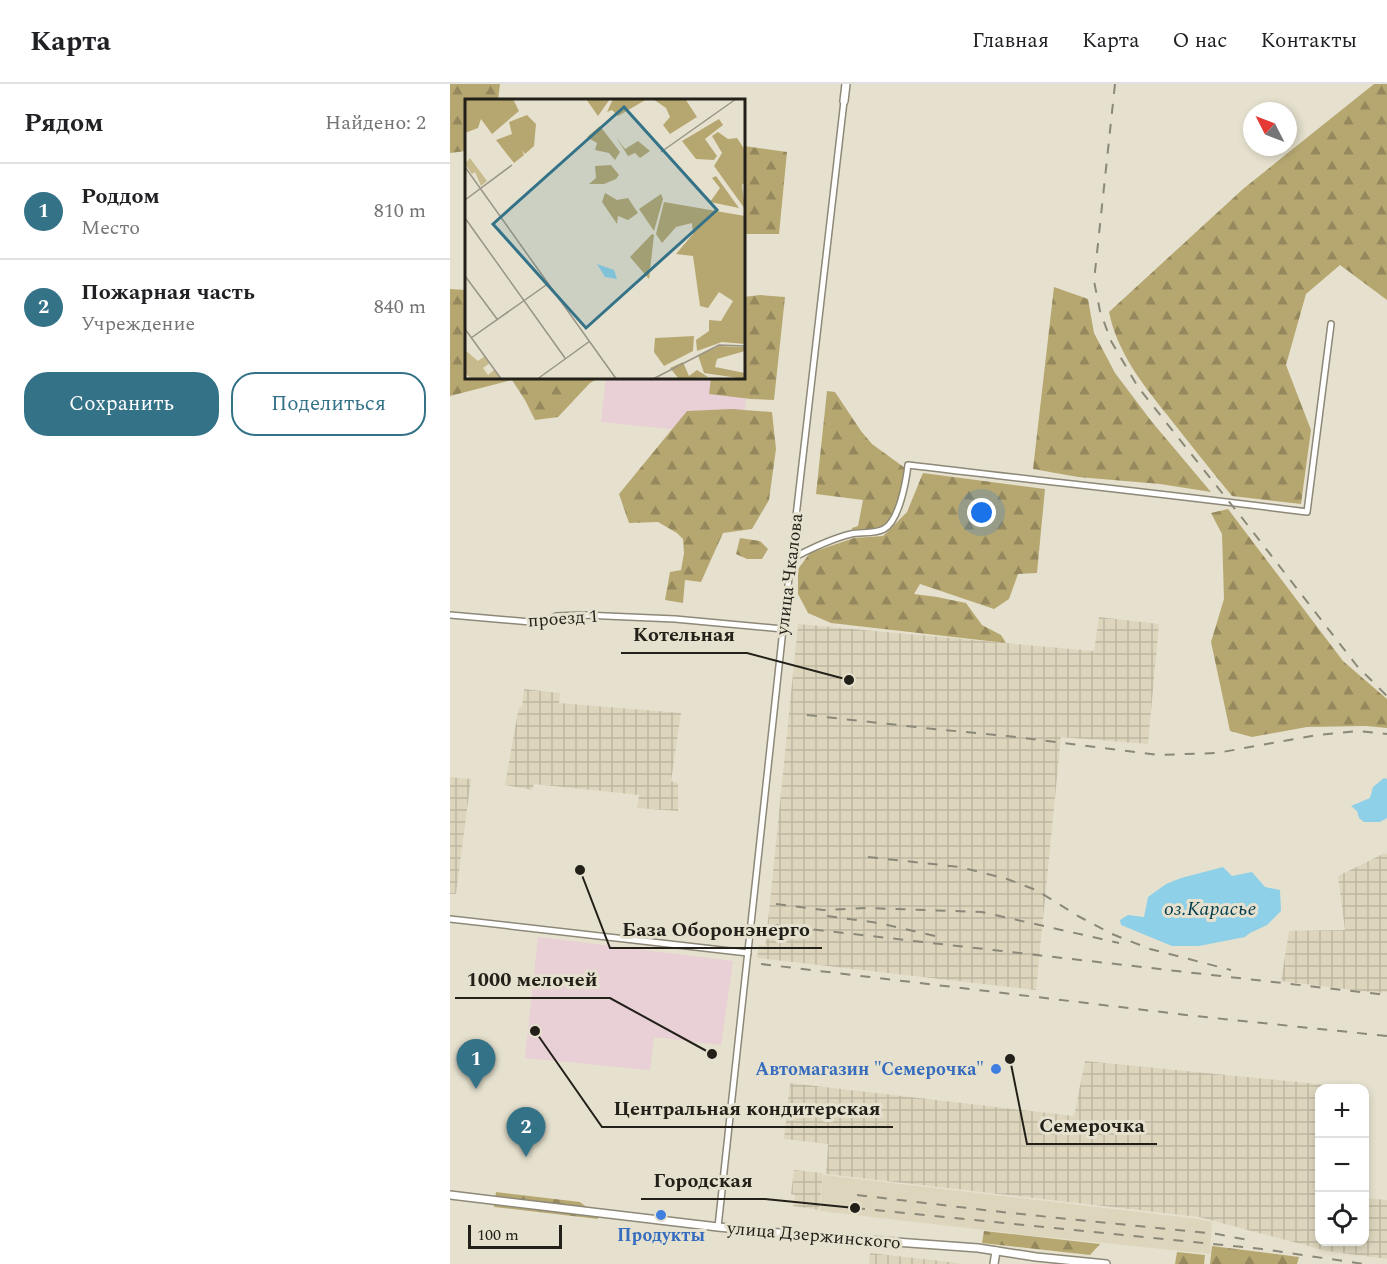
<!DOCTYPE html>
<html lang="ru">
<meta charset="utf-8">
<style>
body{margin:0;font-family:Spectral,serif;background:#f2f2f2;color:#202124}
.controls{position:absolute;right:18px;bottom:18px;display:grid;overflow:hidden;border-radius:12px;box-shadow:0 3px 9px #0003}
.controls button{width:54px;height:54px;display:grid;place-items:center;padding:0;border:0;border-bottom:2px solid #e0e0e0;background:#fff;color:#202124;font:30px sans-serif}
.compass{position:absolute;left:793px;top:18px;width:54px;height:54px;border-radius:50%;background:#fff;box-shadow:0 3px 9px #0003;rotate:312deg}
.scale{position:absolute;left:18px;bottom:15px;width:94px;box-sizing:border-box;padding-left:6px;border:3px solid #222019;border-top:0;font-size:16px;line-height:21px;white-space:nowrap;color:#222019;-webkit-text-stroke:4px #e6e1ce;paint-order:stroke}
.you{position:absolute;left:532px;top:429px;width:21px;height:21px;margin:-15px;border:4px solid #fff;border-radius:50%;background:#1a73e8;box-shadow:0 0 0 9px #1a73e833}
.badge{display:grid;place-items:center;width:39px;height:39px;border-radius:50%;background:#347288;color:#fff;font-size:20px;font-weight:700}
.pin{position:absolute;translate:-50% -50px;filter:drop-shadow(0 2px 3px #0008)}
.pin::after{content:'';position:absolute;top:32px;width:21px;height:18px;background:inherit;clip-path:polygon(0 0,100% 0,50% 100%)}
.list{margin:0;padding:0;list-style:none}
h2{display:flex;justify-content:space-between;align-items:center;height:78px;margin:0;padding:0 24px;font-size:26px}
h2 small{font-size:20px;font-weight:400;color:#757577}
.list li{display:grid;grid-template-columns:39px 1fr auto;gap:18px;align-items:center;box-sizing:border-box;height:96px;padding:0 24px;border-top:2px solid #e0e0e0}
.list b{display:block;font-size:22px;white-space:nowrap}
.list p{margin:0;font-size:20px;white-space:nowrap;color:#757577}
.list em{font-size:20px;font-style:normal;color:#757577}
.actions{display:flex;gap:12px;padding:18px 24px}
.actions a{flex:1;padding:14px 0;border:2px solid #347288;border-radius:24px;text-align:center;font-size:21px;color:#347288}
.actions .main{background:#347288;color:#fff}
.icon{flex:none;width:33px;height:33px;fill:none;stroke:currentColor;stroke-width:2;stroke-linecap:round;stroke-linejoin:round}
.map{position:relative;flex:none;width:937px;height:1180px;overflow:hidden}
header{display:flex;align-items:center;gap:36px;box-sizing:border-box;height:84px;padding:0 30px;background:#fff;border-bottom:2px solid #e0e0e0}
header strong{font-size:28px}
nav{display:flex;gap:33px;margin-inline-start:auto;font-size:21px}
main{display:flex}
aside{flex:1;background:#fff}
.map>svg:first-child{display:block}
.commercial{fill:#e9cfd6}
.industrial{fill:url(#industrial-grid)}
.built{fill:#ddd6bd}
.forest{fill:url(#forest-firs)}
.water{fill:#8ed0e7}
.lines{fill:none;stroke-linecap:round;stroke-linejoin:round}
.minor-casing{stroke:#8d8877;stroke-width:8}
.tertiary-casing{stroke:#8d8877;stroke-width:10}
.minor{stroke:#fff;stroke-width:5}
.tertiary{stroke:#fff;stroke-width:7}
.rail{stroke:#8b887a;stroke-width:2;stroke-dasharray:10 10;stroke-linecap:butt}
.shop-dot{fill:#3f7fe0;stroke:#e6e1ce;stroke-width:2}
.labels{text-anchor:middle;stroke-width:6;stroke-linejoin:round;paint-order:stroke}
.street-label{font-size:18px;fill:#222019;stroke:#e6e1ce}
.shop-label{font-size:18px;font-weight:bold;fill:#366cbe;stroke:#e6e1ce;text-anchor:end}
.water-label{font-size:20px;font-style:italic;fill:#003c4c;stroke:#e6e1ce}
.inset-road{fill:none;stroke:#989486;stroke-width:1.5}
.view{fill:#347288;fill-opacity:0.15;stroke:#347288;stroke-width:3}
.inset-edge{fill:none;stroke:#222019;stroke-width:3}
.leader{fill:none;stroke:#222019;stroke-width:2}
.callout-dot{fill:#222019;stroke:#e6e1ce;stroke-width:2}
.callout-label{font-size:20px;text-anchor:middle;font-weight:bold;fill:#222019;stroke:#e6e1ce;stroke-width:6;stroke-linejoin:round;paint-order:stroke}
</style>
<header>
<strong>Карта</strong>
<nav><a>Главная</a><a>Карта</a><a>О нас</a><a>Контакты</a></nav>
</header>
<main>
<aside>
<h2>Рядом<small>Найдено: 2</small></h2>
<ul class="list">
<li><span class="badge">1</span><div><b>Роддом</b><p>Место</p></div><em>810 m</em></li>
<li><span class="badge">2</span><div><b>Пожарная часть</b><p>Учреждение</p></div><em>840 m</em></li>
</ul>
<div class="actions"><a class="main">Сохранить</a><a>Поделиться</a></div>
</aside>
<div class="map">
<svg width="937" height="1180" viewBox="0 0 937 1180">
<defs>
<pattern id="industrial-grid" width="8" height="8" patternUnits="userSpaceOnUse" patternTransform="scale(1.5)"><rect width="8" height="8" fill="#ddd6bd"/><path d="M0 4h8M4 0v8" fill="none" stroke="#bdb7a2"/></pattern>
<pattern id="forest-firs" width="22" height="20" patternUnits="userSpaceOnUse" patternTransform="scale(1.5)"><rect width="22" height="20" fill="#b6a771"/><path d="M5 1l3.5 6h-7zM16 11l3.5 6h-7z" fill="#94885c"/></pattern>
</defs>
<rect width="100%" height="100%" fill="#e6e1ce"/>
<g class="commercial">
<polygon points="305,230 292,352 151,338 156,294 294,294"/>
<polygon points="88,853 283,877 271,961 204,953 200,986 75,974"/>
</g>
<g class="industrial">
<polygon points="649,533 709,540 698,660 611,653 586,906 307,874 309,861 315,862 319,828 348,540 644,567"/>
<polygon points="74,605 110,609 109,619 231,629 221,697 228,699 228,727 187,724 189,711 84,700 82,706 55,701 68,627 69,624 72,623"/>
<polygon points="0,693 21,695 6,810 0,810"/>
<polygon points="935,769 937,770 937,908 929,909 831,897 839,847 895,846 888,792"/>
<polygon points="635,977 909,1004 870,1004 870,1158 914,1158 915,1114 937,1116 937,1175 877,1167 749,1133 376,1090 378,1060 334,1055 340,999 624,1032"/>
<polygon points="344,1086 373,1089 369,1126 343,1122 345,1111 341,1110"/>
<polygon points="420,1169 508,1179 508,1180 419,1180"/>
</g>
<polygon class="built" points="373,1091 749,1135 762,1138 760,1170 586,1152 370,1127"/>
<g class="forest">
<polygon points="0,0 50,0 48,16 16,16 16,67 0,69"/>
<path d="M 924,0 L 937,0 L 937,216 L 890,181 L 856,210 L 836,281 L 861,346 L 851,420 L 782,412 C 760,385 739,359 718,332 C 693,301 667,268 659,228 L 793,105 Z"/>
<polygon points="294,62 337,68 329,150 294,150"/>
<polygon points="604,203 638,215 644,249 665,289 702,338 761,408 710,400 628,393 583,385"/>
<polygon points="0,205 16,206 16,294 149,294 140,299 108,333 85,336 75,316 62,296 0,312"/>
<polygon points="310,211 335,213 324,316 301,315 259,310 261,294 294,294 294,213"/>
<path d="M 377,307 L 385,308 L 411,347 L 422,360 L 455,384 C 453,400 447,439 430,444 C 421,447 410,447 401,448 L 402,444 L 408,442 L 413,416 L 366,410 Z"/>
<polygon points="281,325 322,328 326,365 319,416 302,445 273,449 251,498 235,496 233,519 215,516 220,488 231,486 234,469 233,455 227,449 208,438 179,439 169,410 237,327"/>
<polygon points="473,389 595,405 587,489 568,490 559,515 544,525 470,500 464,510 487,513 516,519 532,541 551,551 556,559 381,539 358,529 348,510 348,485 360,469 404,454 433,452 457,428"/>
<polygon points="778,425 893,577 937,615 937,644 916,642 857,643 802,653 780,647 761,558 774,515 772,450 761,429"/>
<polygon points="290,454 310,457 318,465 312,475 297,475 286,470"/>
<polygon points="46,1108 130,1118 148,1132 148,1135 44,1123"/>
<polygon points="534,1147 650,1160 640,1171 532,1159"/>
<polygon points="762,1162 849,1173 847,1180 760,1180"/>
<polygon points="727,1168 755,1171 754,1180 725,1180"/>
</g>
<g class="water">
<polygon points="934,694 937,695 937,734 930,738 914,738 909,734 907,727 901,722 920,714 923,703"/>
<polygon points="773,783 782,792 802,788 815,803 830,806 831,827 817,841 800,849 795,853 749,862 722,862 671,841 670,836 678,831 694,833 698,813 716,800 731,794"/>
</g>
<g class="lines">
<g class="minor-casing">
<g id="minor">
<path d="M 341,475 C 360,465 380,455 401,450 C 411,448 425,450 434,445 C 449,437 456,398 458,381 C 591,397 724,411 857,428 L 881,240"/>
<polyline points="0,531 92,539 106,532 133,531 225,535 333,545"/>
<polyline points="0,835 298,869"/>
<polyline points="268,1143 333,545 394,17"/>
</g>
</g>
<g class="tertiary-casing">
<g id="tertiary">
<polyline points="394,17 396,0"/>
<polyline points="0,1111 268,1143 349,1151 528,1164 586,1173 656,1180"/>
<polyline points="544,1180 546,1167"/>
</g>
</g>
<use href="#minor" class="minor"/>
<use href="#tertiary" class="tertiary"/>
<g class="rail">
<polyline points="665,0 644,197 650,227 661,257 688,303 796,439 907,582 937,612"/>
<polyline points="357,631 484,645 557,652 709,671 767,669 867,651 909,647 937,650"/>
<polyline points="418,773 510,783 557,795 586,806 628,832 662,850 700,865 781,886"/>
<polyline points="326,820 373,826 416,824 532,828 669,859"/>
<polyline points="377,832 429,839 489,853"/>
<polyline points="324,841 937,911"/>
<polyline points="311,880 745,932 937,952"/>
<polyline points="407,1111 560,1129 767,1150 803,1157"/>
<polyline points="405,1124 812,1165 914,1180"/>
</g>
</g>
<g class="shop-dot">
<circle cx="546" cy="985" r="6"/>
<circle cx="211" cy="1131" r="6"/>
</g>
<g class="labels">
<g class="street-label">
<text transform="translate(339 490) rotate(-83)" y="6">улица Чкалова</text>
<text transform="translate(113 534) rotate(-4)" y="6">проезд 1</text>
<text transform="translate(364 1151) rotate(5)" y="6">улица Дзержинского</text>
</g>
<g class="shop-label">
<text x="534" y="991">Автомагазин "Семерочка"</text>
<text x="211" y="1157" text-anchor="middle">Продукты</text>
</g>
<g class="water-label">
<text x="760" y="831">оз.Карасье</text>
</g>
</g>
<g transform="translate(15 15)">
<rect width="280" height="280" fill="#e6e1ce"/>
<path d="M 5,59 L 22,82 L 16,87 L 10,73 L 7,75 L 0,65 ZM 0,251 L 13,262 L 20,257 L 25,264 L 18,269 L 23,276 L 29,271 L 36,280 L 8,280 L 0,275 Z" fill="#c7ba8c"/>
<path d="M 0,0 L 48,0 L 54,12 L 27,35 L 16,20 L 13,29 L 0,34 ZM 121,0 L 145,0 L 133,17 ZM 148,0 L 182,0 L 153,17 L 147,11 L 142,13 ZM 188,0 L 221,1 L 232,18 L 205,35 L 198,26 L 205,18 L 201,9 ZM 62,16 L 71,25 L 69,47 L 60,55 L 57,51 L 59,56 L 49,64 L 31,41 L 47,35 L 44,23 ZM 254,20 L 258,26 L 240,40 L 252,57 L 249,61 L 231,60 L 217,42 ZM 135,27 L 155,53 L 150,61 L 144,54 L 130,51 L 132,44 L 122,38 ZM 253,33 L 263,40 L 272,39 L 280,51 L 280,83 L 277,86 L 280,110 L 249,67 L 257,54 L 247,37 ZM 151,38 L 160,50 L 173,42 L 185,52 L 175,59 L 170,54 L 163,57 ZM 146,66 L 154,76 L 151,80 L 139,85 L 124,85 L 131,79 L 130,67 ZM 251,77 L 274,109 L 245,103 L 255,89 L 247,79 ZM 140,94 L 152,101 L 163,99 L 173,114 L 163,121 L 153,117 L 152,125 L 137,103 ZM 196,95 L 198,100 L 189,132 L 174,110 ZM 199,103 L 280,117 L 280,245 L 257,243 L 232,252 L 231,241 L 244,232 L 244,221 L 256,222 L 268,202 L 254,193 L 243,209 L 235,207 L 228,157 L 211,155 L 228,135 L 227,124 L 211,128 L 197,144 L 191,135 ZM 187,135 L 189,136 L 184,180 L 165,158 ZM 229,237 L 228,252 L 199,267 L 189,253 L 190,239 ZM 254,247 L 280,248 L 280,252 L 252,260 L 250,268 L 280,274 L 280,280 L 239,274 L 233,256 ZM 218,263 L 224,277 L 232,271 L 243,278 L 214,280 L 205,269 Z" fill="#b6a771"/>
<path d="M 132,165 L 149,171 L 152,180 L 140,178 Z" fill="#8ed0e7"/>
<path class="inset-road" d="M 196,53 L 271,0M 0,68 L 152,281M 0,101 L 47,66M 0,119 L 100,259M 0,177 L 32,220M 0,230 L 37,281M 6,239 L 84,184M 71,281 L 125,242M 186,281 L 254,246 L 281,247"/>
<path class="view" d="M 159,8 L 252,111 L 121,229 L 28,125 Z"/>
<rect width="280" height="280" class="inset-edge"/>
</g>
<path class="leader" d="M399 596L297 569H171M130 786L160 864H372M262 970L160 914H5M85 947L152 1043H443M560 975L577 1060H707M405 1124L315 1115H191"/>
<g class="callout-dot">
<circle cx="399" cy="596" r="6"/>
<circle cx="130" cy="786" r="6"/>
<circle cx="262" cy="970" r="6"/>
<circle cx="85" cy="947" r="6"/>
<circle cx="560" cy="975" r="6"/>
<circle cx="405" cy="1124" r="6"/>
</g>
<g class="callout-label">
<text x="234" y="557">Котельная</text>
<text x="266" y="852">База Оборонэнерго</text>
<text x="82" y="902">1000 мелочей</text>
<text x="297" y="1031">Центральная кондитерская</text>
<text x="642" y="1048">Семерочка</text>
<text x="253" y="1103">Городская</text>
</g>
</svg>
<div class="controls">
<button>+</button>
<button>−</button>
<button><svg class="icon" aria-label="locate" viewBox="0 0 24 24"><circle cx="12" cy="12" r="6"/><path d="M12 2v4M12 18v4M2 12h4M18 12h4"/></svg></button>
</div>
<svg class="compass" viewBox="-18 -18 36 36"><path d="M0-13l5 13h-10z" fill="#e53935"/><path d="M0 13l5-13h-10z" fill="#757577"/></svg>
<div class="scale">100 m</div>
<div class="you"></div>
<div class="pin badge" style="left:26px;top:1005px">1</div>
<div class="pin badge" style="left:76px;top:1073px">2</div>
</div>
</main>
